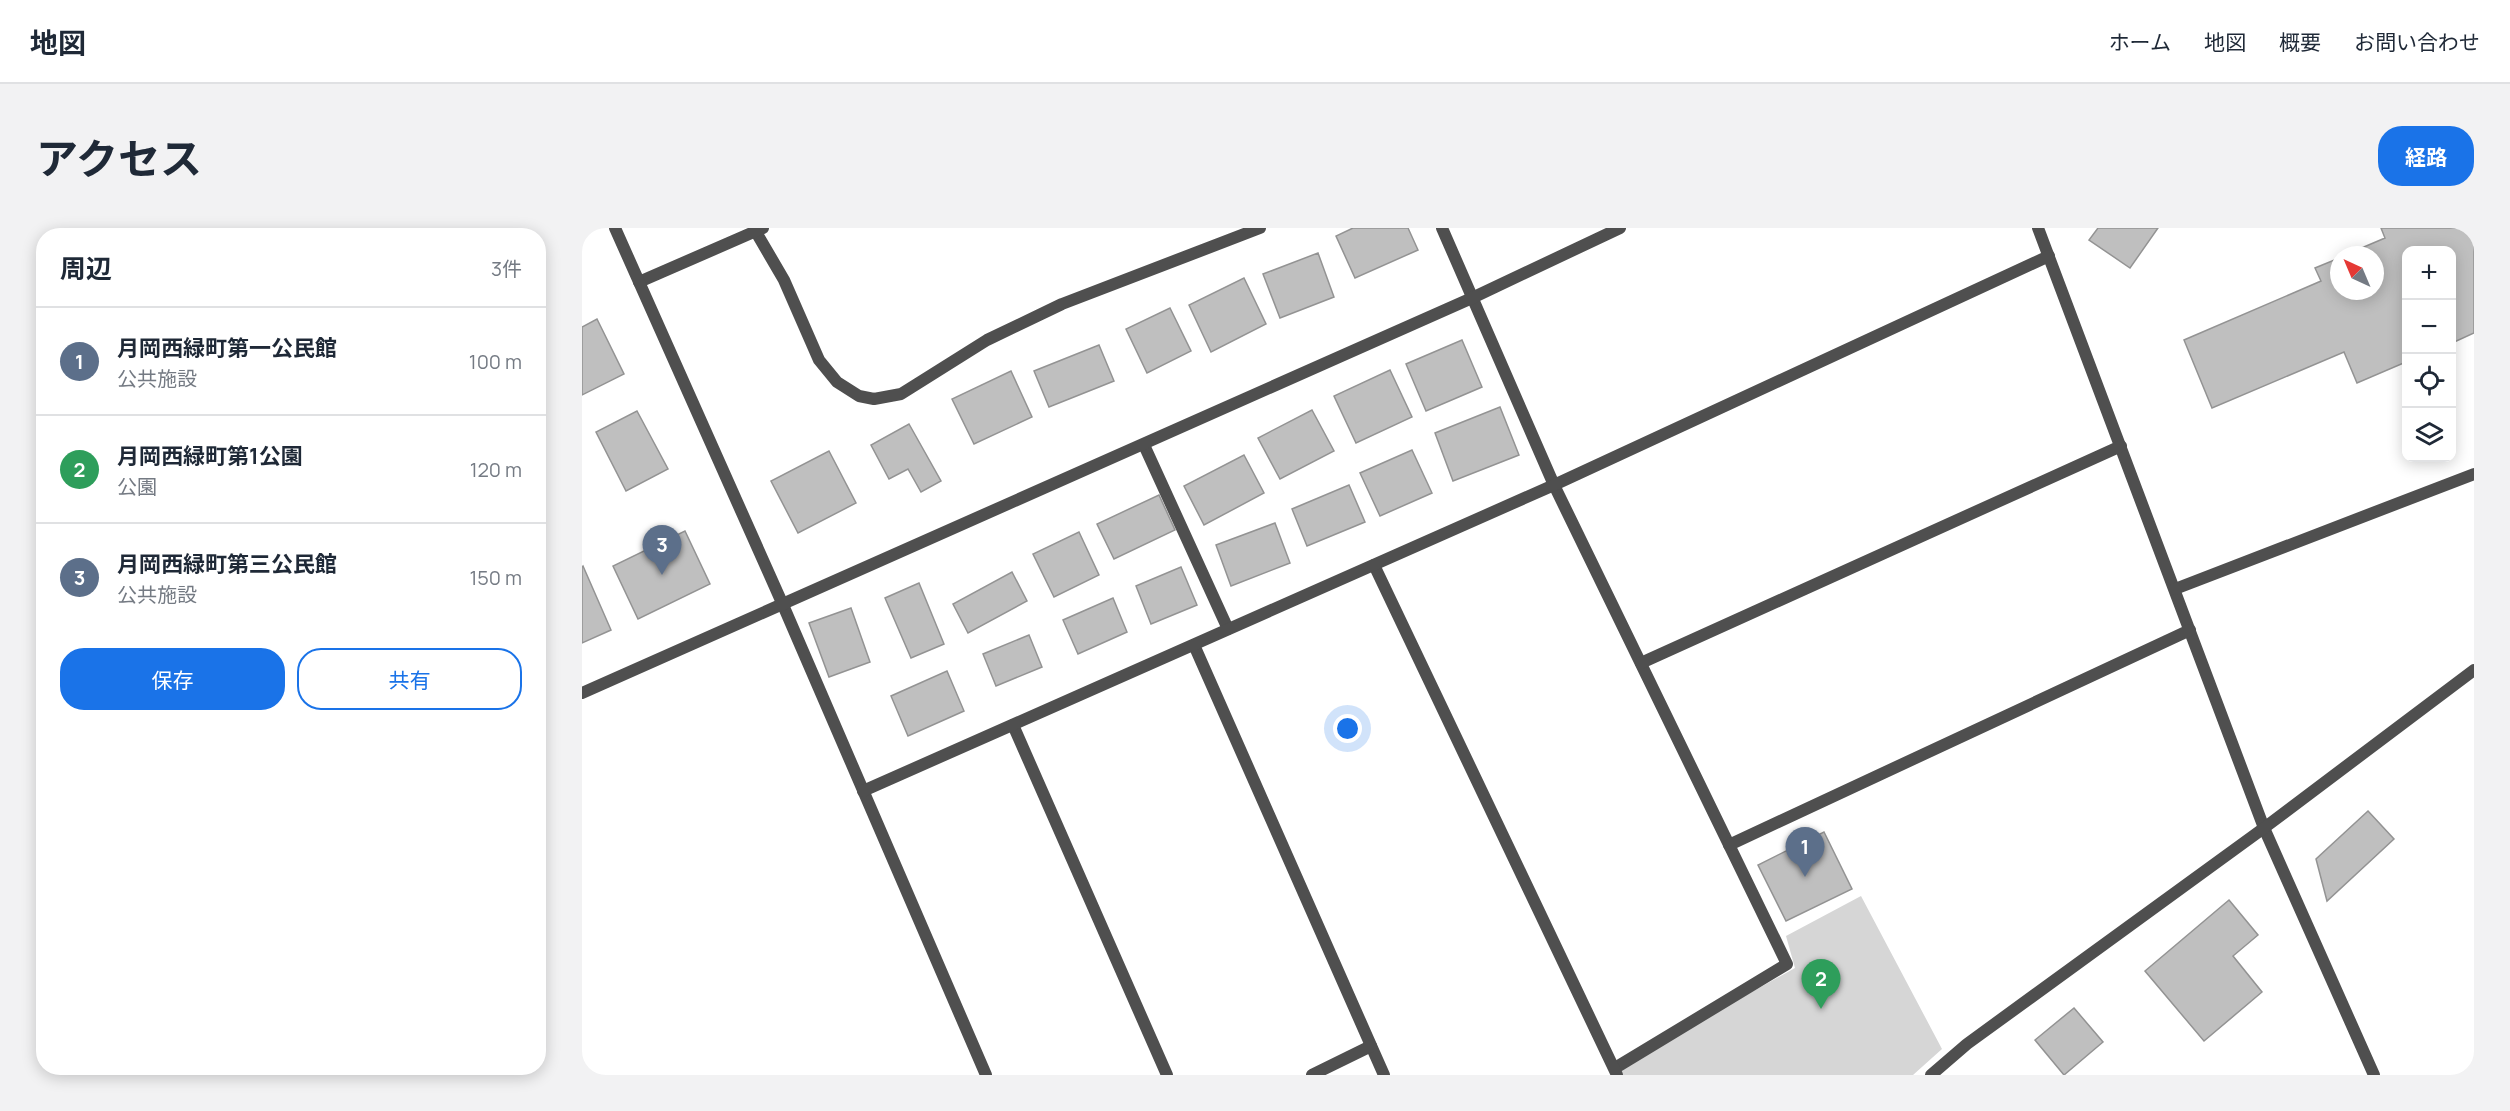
<!DOCTYPE html>
<html lang="ja">
<meta charset="utf-8">
<style>
body{margin:0;font-family:Manrope,"Noto Sans JP",sans-serif;background:#f2f2f3;color:#1f2937}
.controls{position:absolute;right:18px;top:18px;display:grid;overflow:hidden;border-radius:12px;box-shadow:0 3px 15px #0003}
.controls button{width:54px;height:54px;display:grid;place-items:center;padding:0;border:0;border-bottom:2px solid #e0e1e3;background:#fff;color:#1f2937;font:30px sans-serif}
.compass{position:absolute;left:1748px;top:18px;width:54px;height:54px;border-radius:50%;background:#fff;box-shadow:0 3px 15px #0003;rotate:316deg}
.you{position:absolute;left:766px;top:501px;width:21px;height:21px;margin:-15px;border:4px solid #fff;border-radius:50%;background:#1a73e8;box-shadow:0 0 0 9px #1a73e833}
.badge{display:grid;place-items:center;width:39px;height:39px;border-radius:50%;background:#1a73e8;color:#fff;font-size:20px;font-weight:700}
.pin{position:absolute;translate:-50% -50px;filter:drop-shadow(0 2px 3px #0008)}
.pin::after{content:'';position:absolute;top:32px;width:21px;height:18px;background:inherit;clip-path:polygon(0 0,100% 0,50% 100%)}
.list{margin:0;padding:0;list-style:none}
h2{display:flex;justify-content:space-between;align-items:center;height:78px;margin:0;padding:0 24px;font-size:26px}
h2 small{font-size:20px;font-weight:400;color:#747a83}
.list li{display:grid;grid-template-columns:39px 1fr auto;gap:18px;align-items:center;box-sizing:border-box;height:108px;padding:0 24px;border-top:2px solid #e0e1e3}
.list b{display:block;font-size:22px;white-space:nowrap}
.list p{margin:0;font-size:20px;white-space:nowrap;color:#747a83}
.list em{font-size:20px;font-style:normal;color:#747a83}
.actions{display:flex;gap:12px;padding:18px 24px}
.actions a{flex:1;padding:14px 0;border:2px solid #1a73e8;border-radius:24px;text-align:center;font-size:21px;color:#1a73e8}
.actions .main{background:#1a73e8;color:#fff}
.icon{flex:none;width:33px;height:33px;fill:none;stroke:currentColor;stroke-width:2;stroke-linecap:round;stroke-linejoin:round}
.map{position:relative;flex:none;width:1892px;height:847px;overflow:hidden;border-radius:24px}
header{display:flex;align-items:center;gap:36px;box-sizing:border-box;height:84px;padding:0 30px;background:#fff;border-bottom:2px solid #e0e1e3}
header strong{font-size:28px}
nav{display:flex;gap:33px;margin-inline-start:auto;font-size:21px}
.intro{display:flex;align-items:center;justify-content:space-between;box-sizing:border-box;height:144px;padding:0 36px}
h1{margin:0;font-size:42px}
.button{padding:15px 27px;border-radius:24px;background:#1a73e8;color:#fff;font-size:21px;font-weight:700}
main{display:flex;gap:36px;padding:0 36px}
aside{flex:1;background:#fff;border-radius:24px;box-shadow:0 3px 15px #0003}
.map>svg:first-child{display:block}
.green{fill:#d6d6d6}
.building{fill:#bfbfbf;stroke:#939393;stroke-width:1.5}
.lines{fill:none;stroke-linecap:round;stroke-linejoin:round}
.minor{stroke:#4f4f4f;stroke-width:12}
.tertiary{stroke:#4f4f4f;stroke-width:12}
</style>
<header>
<strong>地図</strong>
<nav><a>ホーム</a><a>地図</a><a>概要</a><a>お問い合わせ</a></nav>
</header>
<div class="intro"><h1>アクセス</h1><a class="button">経路</a></div>
<main>
<aside>
<h2>周辺<small>3件</small></h2>
<ul class="list">
<li><span class="badge" style="background:#5c6f8a">1</span><div><b>月岡西緑町第一公民館</b><p>公共施設</p></div><em>100 m</em></li>
<li><span class="badge" style="background:#2e9e5b">2</span><div><b>月岡西緑町第1公園</b><p>公園</p></div><em>120 m</em></li>
<li><span class="badge" style="background:#5c6f8a">3</span><div><b>月岡西緑町第三公民館</b><p>公共施設</p></div><em>150 m</em></li>
</ul>
<div class="actions"><a class="main">保存</a><a>共有</a></div>
</aside>
<div class="map">
<svg width="1892" height="847" viewBox="0 0 1892 847">
<rect width="100%" height="100%" fill="#fff"/>
<polygon class="green" points="1279,668 1360,821 1331,847 1041,847 1037,838 1033,840 1213,740 1204,708"/>
<g class="building">
<polygon points="771,0 826,0 836,22 773,50 754,8"/>
<polygon points="1516,0 1576,0 1548,40 1507,12"/>
<polygon points="1799,0 1892,0 1892,105 1870,115 1870,22 1824,22 1824,134 1775,155 1762,124 1630,180 1602,112 1739,53 1733,40 1757,30 1757,63 1793,63 1793,27 1763,27 1803,10"/>
<polygon points="736,25 752,69 698,90 681,46"/>
<polygon points="662,50 684,96 629,124 607,77"/>
<polygon points="588,80 609,123 565,145 544,101"/>
<polygon points="15,91 42,146 0,167 0,99"/>
<polygon points="880,112 900,159 844,183 824,136"/>
<polygon points="517,117 532,153 467,179 452,143"/>
<polygon points="808,142 830,189 774,215 752,168"/>
<polygon points="429,143 450,189 392,216 370,171"/>
<polygon points="918,179 937,227 871,253 853,205"/>
<polygon points="730,182 752,223 698,251 676,210"/>
<polygon points="55,183 86,241 44,263 14,204"/>
<polygon points="327,196 359,253 339,264 326,241 307,251 289,217"/>
<polygon points="830,222 850,265 798,288 778,245"/>
<polygon points="247,223 274,275 216,305 189,253"/>
<polygon points="662,227 682,265 622,297 602,258"/>
<polygon points="767,257 783,294 725,318 710,281"/>
<polygon points="577,267 593,302 532,331 515,296"/>
<polygon points="693,295 708,335 649,358 634,317"/>
<polygon points="103,303 128,356 56,391 31,338"/>
<polygon points="497,304 517,347 472,369 451,326"/>
<polygon points="1,338 29,402 0,415 0,339"/>
<polygon points="599,339 615,377 569,396 554,358"/>
<polygon points="430,344 445,373 386,405 371,376"/>
<polygon points="337,355 362,416 329,430 303,370"/>
<polygon points="531,370 545,404 496,426 481,392"/>
<polygon points="269,380 288,434 247,449 227,395"/>
<polygon points="447,407 460,439 414,458 401,426"/>
<polygon points="365,443 382,483 326,508 309,468"/>
<polygon points="1786,583 1812,611 1745,673 1734,631"/>
<polygon points="1242,604 1270,661 1204,693 1176,637"/>
<polygon points="1647,672 1676,707 1651,728 1680,764 1622,813 1563,743"/>
<polygon points="1492,780 1521,814 1482,847 1453,812"/>
</g>
<g class="lines">
<g class="minor">
<polyline points="860,0 972,257 1205,736 1033,840"/>
<polyline points="1456,0 1682,600 1792,847"/>
<polyline points="174,4 202,52 237,132 255,154 277,168 292,171 319,166 405,112 480,76 678,0"/>
<polyline points="57,54 181,0"/>
<polyline points="562,217 646,401"/>
<polyline points="792,337 1035,847"/>
<polyline points="1593,361 1892,246"/>
<polyline points="201,377 404,847"/>
<polyline points="612,417 802,847"/>
<polyline points="1059,435 1539,218"/>
<polyline points="431,497 585,847"/>
<polyline points="281,563 972,257 1467,28"/>
<polyline points="1147,617 1608,402"/>
<polyline points="730,847 789,818"/>
<polyline points="1349,847 1385,816 1682,600 1892,442"/>
</g>
<g class="tertiary">
<polyline points="33,0 201,377"/>
<polyline points="0,465 890,70 1038,0"/>
</g>
</g>
</svg>
<div class="controls">
<button>+</button>
<button>−</button>
<button><svg class="icon" aria-label="locate" viewBox="0 0 24 24"><circle cx="12" cy="12" r="6"/><path d="M12 2v4M12 18v4M2 12h4M18 12h4"/></svg></button>
<button><svg class="icon" aria-label="layers" viewBox="0 0 24 24"><path d="M12 4l9 5-9 5-9-5zM3 14l9 5 9-5"/></svg></button>
</div>
<svg class="compass" viewBox="-18 -18 36 36"><path d="M0-13l5 13h-10z" fill="#e53935"/><path d="M0 13l5-13h-10z" fill="#747a83"/></svg>
<div class="you"></div>
<div class="pin badge" style="left:1223px;top:649px;background:#5c6f8a">1</div>
<div class="pin badge" style="left:1239px;top:781px;background:#2e9e5b">2</div>
<div class="pin badge" style="left:80px;top:347px;background:#5c6f8a">3</div>
</div>
</main>
